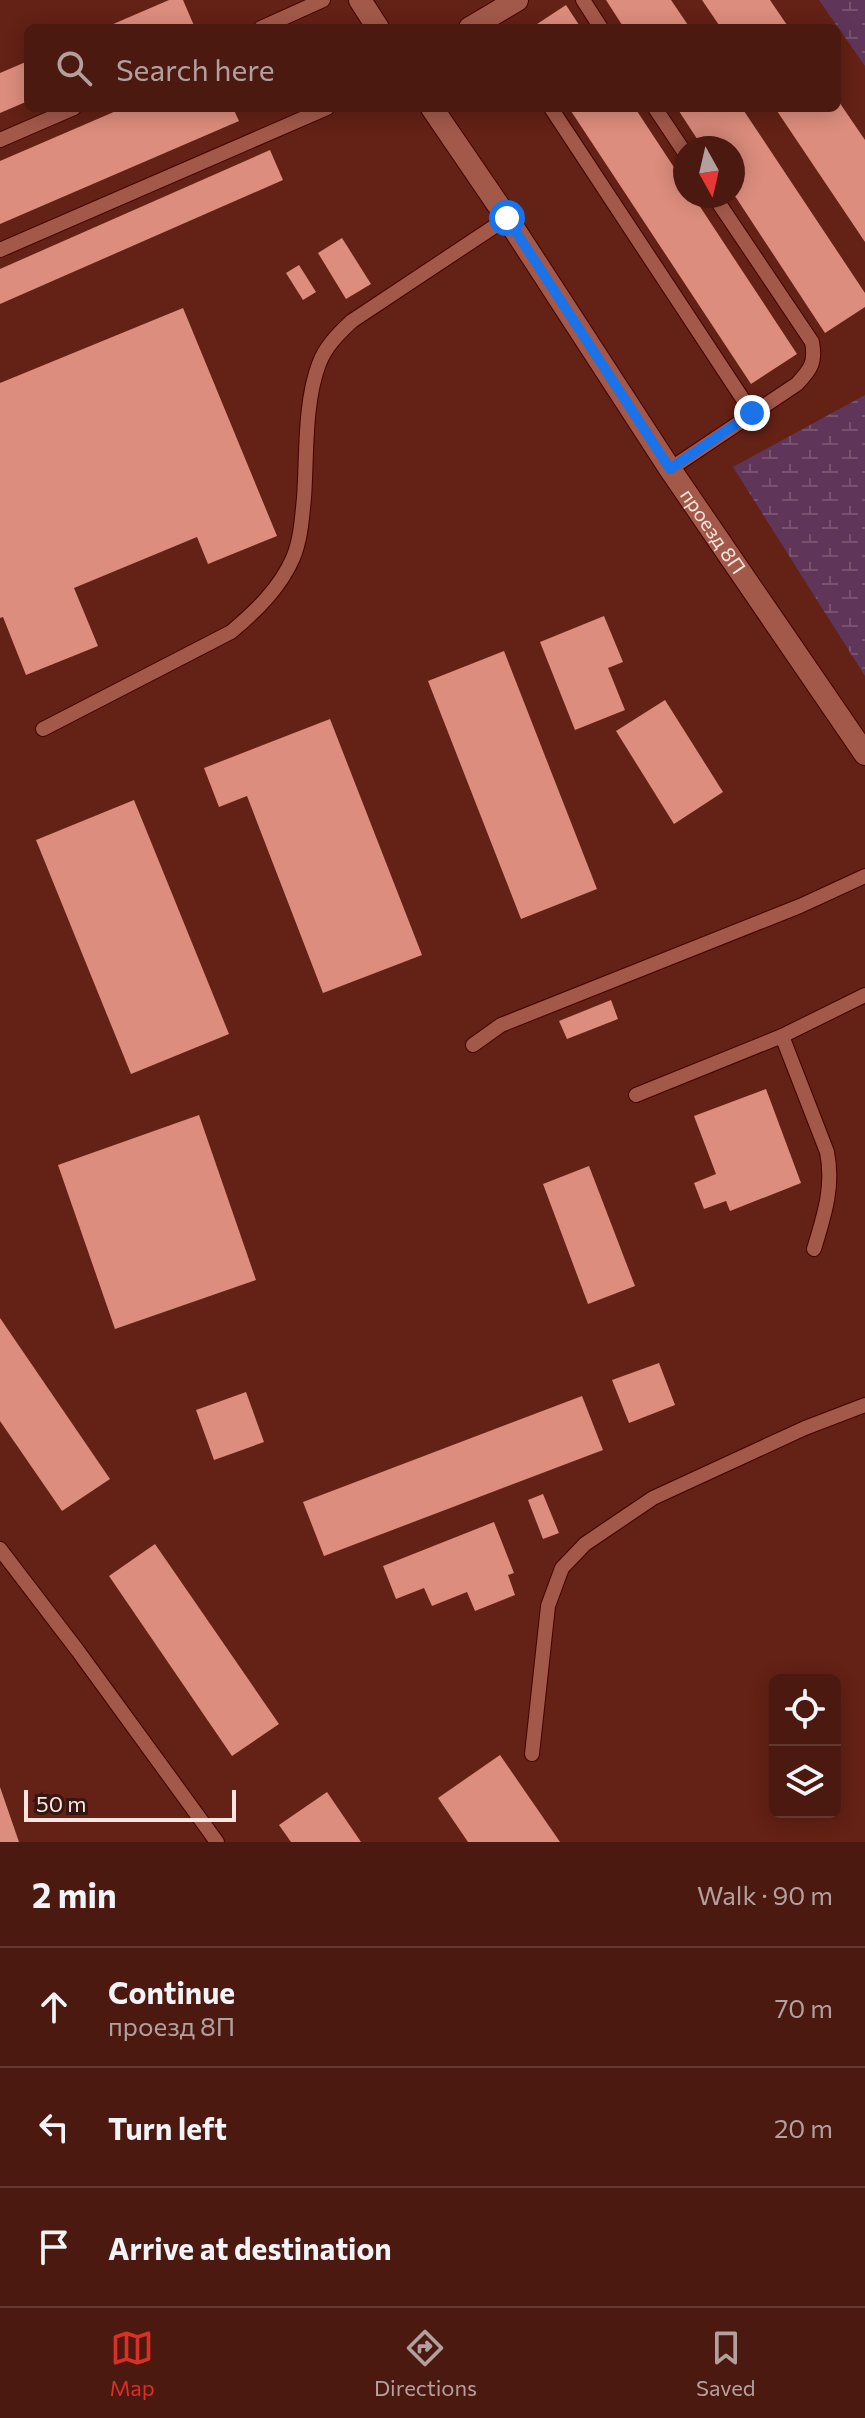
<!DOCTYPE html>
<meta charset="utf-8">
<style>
body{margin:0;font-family:Commissioner,sans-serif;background:#522219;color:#f1f3f6}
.controls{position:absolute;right:24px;bottom:24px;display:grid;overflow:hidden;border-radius:12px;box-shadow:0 4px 20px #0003}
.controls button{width:72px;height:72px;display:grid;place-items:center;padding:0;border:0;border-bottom:2px solid #623830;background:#4b1910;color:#f1f3f6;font:40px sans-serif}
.compass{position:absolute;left:673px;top:136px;width:72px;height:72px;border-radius:50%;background:#4b1910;box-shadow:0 4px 20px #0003;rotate:172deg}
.scale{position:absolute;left:24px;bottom:20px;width:212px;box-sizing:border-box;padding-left:8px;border:4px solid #fee4de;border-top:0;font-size:22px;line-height:28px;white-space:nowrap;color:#fee4de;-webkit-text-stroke:6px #351711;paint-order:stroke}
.stop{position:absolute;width:24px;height:24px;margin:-18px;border:6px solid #1a73e8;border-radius:50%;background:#fff}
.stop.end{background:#1a73e8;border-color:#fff;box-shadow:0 2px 8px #0008}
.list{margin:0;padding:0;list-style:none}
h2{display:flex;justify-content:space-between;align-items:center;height:104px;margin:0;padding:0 32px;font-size:34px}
h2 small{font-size:26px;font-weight:400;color:#b2a09f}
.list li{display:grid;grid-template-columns:52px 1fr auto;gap:24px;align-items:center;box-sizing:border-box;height:120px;padding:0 32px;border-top:2px solid #623830}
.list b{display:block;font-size:30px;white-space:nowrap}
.list p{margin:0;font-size:26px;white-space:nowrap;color:#b2a09f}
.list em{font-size:26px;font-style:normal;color:#b2a09f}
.icon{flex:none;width:44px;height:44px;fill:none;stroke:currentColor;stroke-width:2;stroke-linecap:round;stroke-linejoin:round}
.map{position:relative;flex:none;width:865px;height:1842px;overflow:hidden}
.search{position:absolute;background:#4b1910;box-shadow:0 4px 20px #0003;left:24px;right:24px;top:24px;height:88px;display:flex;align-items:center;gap:20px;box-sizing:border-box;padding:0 28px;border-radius:12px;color:#b2a09f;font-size:30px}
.sheet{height:464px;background:#4b1910}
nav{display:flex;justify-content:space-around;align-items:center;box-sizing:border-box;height:112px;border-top:2px solid #623830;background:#4b1910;font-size:22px;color:#b2a09f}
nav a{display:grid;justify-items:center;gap:4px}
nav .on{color:#d93025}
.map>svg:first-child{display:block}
.wetland{fill:url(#wetland-marsh)}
.building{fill:#dc8d7d}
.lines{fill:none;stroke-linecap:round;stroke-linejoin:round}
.service-casing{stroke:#450200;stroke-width:16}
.minor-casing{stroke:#450200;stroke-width:24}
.service{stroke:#a2594a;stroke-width:14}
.minor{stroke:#a2594a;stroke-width:22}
.route{stroke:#1a73e8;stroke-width:10}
.labels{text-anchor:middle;stroke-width:8;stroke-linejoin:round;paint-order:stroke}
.street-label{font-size:20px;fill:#fee4de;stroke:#351711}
</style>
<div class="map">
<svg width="865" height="1842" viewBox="0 0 865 1842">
<defs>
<pattern id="wetland-marsh" width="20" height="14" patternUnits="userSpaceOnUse" patternTransform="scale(2)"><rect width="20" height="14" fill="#5f3659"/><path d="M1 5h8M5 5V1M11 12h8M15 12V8" fill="none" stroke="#775370"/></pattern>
</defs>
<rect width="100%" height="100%" fill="#642115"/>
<g class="wetland">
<polygon points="819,0 865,0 865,66"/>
<polygon points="865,395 865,676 733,467"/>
</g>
<g class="building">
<polygon points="169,0 183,0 195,28 104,28"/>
<polygon points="606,0 671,0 690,28 624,28"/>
<polygon points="702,0 770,0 789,28 721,28"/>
<polygon points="566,5 581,28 531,28"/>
<polygon points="28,61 28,101 0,113 0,73"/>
<polygon points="837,99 865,140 865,242 775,108 837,108"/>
<polygon points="123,108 233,108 239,121 0,224 0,161"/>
<polygon points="569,108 635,108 685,184 685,196 693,196 797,354 751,384"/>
<polygon points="677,108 742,108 865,293 865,307 825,333 733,193 733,148 703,148"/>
<polygon points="270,150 283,180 0,304 0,269"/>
<polygon points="342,238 371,284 346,299 318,253"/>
<polygon points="299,265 316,292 303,300 286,273"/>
<polygon points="183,308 277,536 208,564 197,537 74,588 98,646 26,675 3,617 0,618 0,383"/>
<polygon points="604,616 623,662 608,668 625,710 575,730 540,642"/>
<polygon points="504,651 597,889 521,919 428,681"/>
<polygon points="665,700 723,792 674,824 616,731"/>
<polygon points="330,719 422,955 323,993 247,796 219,807 204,768"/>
<polygon points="134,800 229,1034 131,1074 36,840"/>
<polygon points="611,1000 618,1019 567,1039 559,1021"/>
<polygon points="766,1089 801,1183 730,1211 726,1201 704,1209 694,1183 716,1174 694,1116"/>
<polygon points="199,1115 256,1280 115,1329 58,1165"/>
<polygon points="589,1166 635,1286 588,1304 543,1184"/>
<polygon points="0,1318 110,1479 62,1511 0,1421"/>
<polygon points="659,1363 675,1405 629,1423 612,1380"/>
<polygon points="246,1392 264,1442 214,1460 196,1410"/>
<polygon points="582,1396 603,1450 324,1556 303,1502"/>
<polygon points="543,1494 559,1533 543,1539 528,1500"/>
<polygon points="494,1522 514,1573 508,1575 515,1595 475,1611 467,1592 432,1606 424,1588 396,1599 383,1566"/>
<polygon points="155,1544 279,1724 232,1756 109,1576"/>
<polygon points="500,1755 560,1842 468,1842 438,1798"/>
<polygon points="0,1787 19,1842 0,1842"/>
<polygon points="327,1792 361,1842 291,1842 279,1825"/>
</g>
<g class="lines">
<g class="service-casing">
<g id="service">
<polyline points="583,0 601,28"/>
<polyline points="261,28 323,0"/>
<polyline points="551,108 752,413"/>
<polyline points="655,108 685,153"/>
<polyline points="0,140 74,108"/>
<polyline points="0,250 327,108"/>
<path d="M 670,469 L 797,384 C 810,370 816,363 812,342 L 714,196"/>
<path d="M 43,729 L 231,632 C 256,611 280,588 293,558 C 301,539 302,517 304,498 C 307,457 304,403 319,364 C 325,347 338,334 352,321 L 507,218"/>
<polyline points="473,1045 501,1025 800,906 865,876"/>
<polyline points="636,1095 782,1036"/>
<path d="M 814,1249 C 824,1216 834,1187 827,1152 L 782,1036 L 865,995"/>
<polyline points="0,1549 78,1651 217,1842"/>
<polyline points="532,1754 548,1606 562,1568 585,1544 653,1498 805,1428 865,1405"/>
</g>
</g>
<g class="minor-casing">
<g id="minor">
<polyline points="360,0 378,28"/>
<polyline points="470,28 517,0"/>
<path id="s1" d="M 432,108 L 507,218 L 670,469 L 865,754"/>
</g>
</g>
<use href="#service" class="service"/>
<use href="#minor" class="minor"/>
</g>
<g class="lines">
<polyline class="route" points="507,218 670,469 752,413"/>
</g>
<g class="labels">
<g class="street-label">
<text dy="7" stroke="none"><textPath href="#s1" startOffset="508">проезд 8П</textPath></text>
</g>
</g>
</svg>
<div class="controls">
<button><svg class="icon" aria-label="locate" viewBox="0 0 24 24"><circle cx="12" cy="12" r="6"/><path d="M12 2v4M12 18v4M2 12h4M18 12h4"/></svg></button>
<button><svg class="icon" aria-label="layers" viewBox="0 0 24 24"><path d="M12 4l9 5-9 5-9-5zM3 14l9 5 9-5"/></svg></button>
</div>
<svg class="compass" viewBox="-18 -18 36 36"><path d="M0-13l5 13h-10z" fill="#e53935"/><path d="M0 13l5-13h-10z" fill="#b2a09f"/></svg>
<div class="scale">50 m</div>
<div class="stop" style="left:507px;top:218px"></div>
<div class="stop end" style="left:752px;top:413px"></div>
<div class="search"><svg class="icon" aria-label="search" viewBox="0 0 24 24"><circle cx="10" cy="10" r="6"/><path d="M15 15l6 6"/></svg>Search here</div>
</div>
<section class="sheet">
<h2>2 min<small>Walk · 90 m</small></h2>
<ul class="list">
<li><svg class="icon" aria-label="ahead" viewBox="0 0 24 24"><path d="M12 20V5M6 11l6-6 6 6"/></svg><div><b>Continue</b><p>проезд 8П</p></div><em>70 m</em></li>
<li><svg class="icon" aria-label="left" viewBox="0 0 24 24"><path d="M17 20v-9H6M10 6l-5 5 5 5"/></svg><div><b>Turn left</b></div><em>20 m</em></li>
<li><svg class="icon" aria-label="arrive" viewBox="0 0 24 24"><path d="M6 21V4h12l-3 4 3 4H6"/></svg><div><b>Arrive at destination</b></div></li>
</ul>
</section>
<nav>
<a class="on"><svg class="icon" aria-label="map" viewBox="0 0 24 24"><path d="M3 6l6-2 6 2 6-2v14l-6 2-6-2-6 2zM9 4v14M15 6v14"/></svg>Map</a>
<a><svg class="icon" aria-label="directions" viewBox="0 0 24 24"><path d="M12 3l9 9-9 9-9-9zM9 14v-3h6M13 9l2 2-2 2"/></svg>Directions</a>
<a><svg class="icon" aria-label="saved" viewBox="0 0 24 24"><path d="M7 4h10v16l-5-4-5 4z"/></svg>Saved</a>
</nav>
